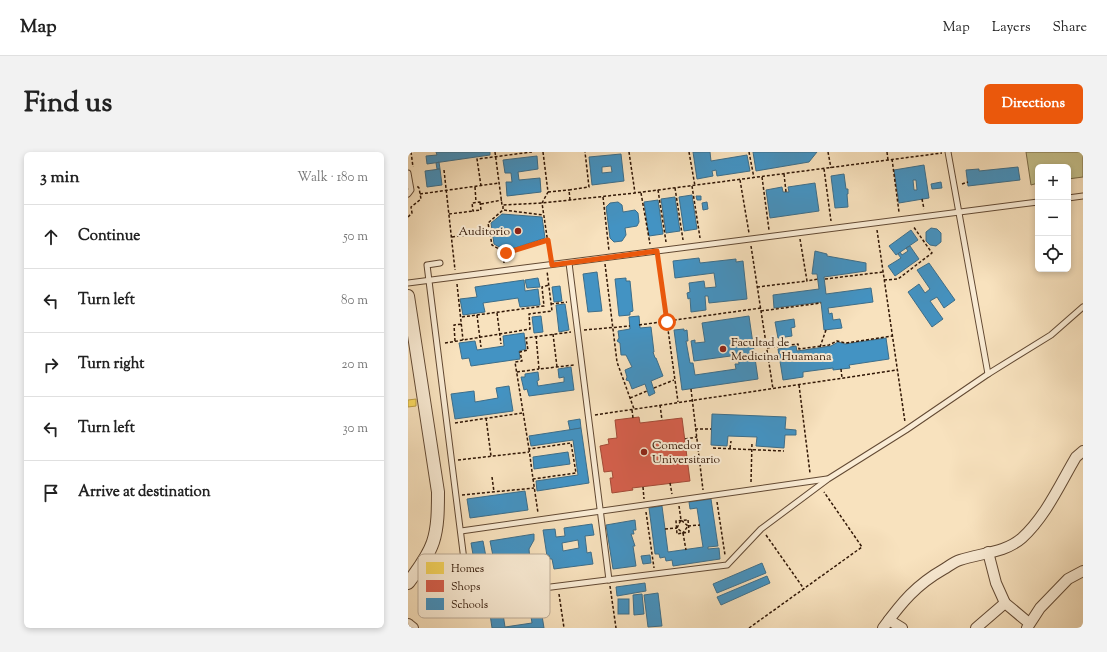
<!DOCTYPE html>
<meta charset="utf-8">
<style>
body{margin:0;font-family:"Sorts Mill Goudy",serif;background:#f2f2f2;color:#222}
.controls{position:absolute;right:12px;top:12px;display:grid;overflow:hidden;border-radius:6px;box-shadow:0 2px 6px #0003}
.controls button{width:36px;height:36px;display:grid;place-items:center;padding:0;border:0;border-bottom:1px solid #e0e0e0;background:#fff;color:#222;font:20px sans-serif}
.stop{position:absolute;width:12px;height:12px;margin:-9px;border:3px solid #ea580c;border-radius:50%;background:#fff}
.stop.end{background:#ea580c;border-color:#fff;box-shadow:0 1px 4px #0008}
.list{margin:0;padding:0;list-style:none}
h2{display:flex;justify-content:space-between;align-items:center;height:52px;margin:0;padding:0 16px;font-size:17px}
h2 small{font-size:13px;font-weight:400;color:#767676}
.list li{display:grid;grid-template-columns:26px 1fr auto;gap:12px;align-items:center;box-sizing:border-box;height:64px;padding:0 16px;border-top:1px solid #e0e0e0}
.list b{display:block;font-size:15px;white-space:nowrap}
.list em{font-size:13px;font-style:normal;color:#767676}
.icon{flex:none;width:22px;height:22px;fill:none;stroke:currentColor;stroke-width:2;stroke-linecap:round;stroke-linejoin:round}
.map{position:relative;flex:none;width:675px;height:476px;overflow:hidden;border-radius:6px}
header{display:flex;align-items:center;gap:24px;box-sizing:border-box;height:56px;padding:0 20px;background:#fff;border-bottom:1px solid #e0e0e0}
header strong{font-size:19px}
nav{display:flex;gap:22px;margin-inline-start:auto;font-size:14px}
.intro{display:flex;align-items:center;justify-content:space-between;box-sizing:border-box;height:96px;padding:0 24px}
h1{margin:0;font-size:28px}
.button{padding:10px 18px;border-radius:6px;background:#ea580c;color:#fff;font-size:14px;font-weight:700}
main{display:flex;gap:24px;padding:0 24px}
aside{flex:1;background:#fff;border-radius:6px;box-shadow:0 2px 6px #0003}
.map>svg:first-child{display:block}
.green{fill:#c5c18c;stroke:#7a6c48}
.homes{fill:#f6d55c;stroke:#bb9c42}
.shops{fill:#d6604d;stroke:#a44a37}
.schools{fill:#4393c3;stroke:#3d6e8a;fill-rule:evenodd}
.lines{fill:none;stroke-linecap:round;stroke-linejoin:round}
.service-casing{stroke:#624933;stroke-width:7}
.minor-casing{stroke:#624933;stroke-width:12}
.tertiary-casing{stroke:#624933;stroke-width:14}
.path{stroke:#301605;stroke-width:1.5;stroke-dasharray:3 2;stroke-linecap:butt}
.service{stroke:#faecd5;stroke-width:5}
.minor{stroke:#faecd5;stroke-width:10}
.tertiary{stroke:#faecd5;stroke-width:12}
.route{stroke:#ea580c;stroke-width:5}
.poi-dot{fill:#8f2418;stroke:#faecd5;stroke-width:1.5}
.labels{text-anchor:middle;stroke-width:4;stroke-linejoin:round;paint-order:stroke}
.poi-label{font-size:12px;fill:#301605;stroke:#faecd5;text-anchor:start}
.key{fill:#faecd5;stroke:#bdac97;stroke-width:1}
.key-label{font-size:11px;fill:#301605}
</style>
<header>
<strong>Map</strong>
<nav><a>Map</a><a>Layers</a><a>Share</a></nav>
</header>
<div class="intro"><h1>Find us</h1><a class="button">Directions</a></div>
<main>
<aside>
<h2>3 min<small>Walk · 180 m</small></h2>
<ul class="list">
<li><svg class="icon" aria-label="ahead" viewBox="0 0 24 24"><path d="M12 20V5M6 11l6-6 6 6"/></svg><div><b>Continue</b></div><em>50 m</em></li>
<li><svg class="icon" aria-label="left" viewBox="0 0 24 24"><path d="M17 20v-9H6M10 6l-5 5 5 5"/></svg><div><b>Turn left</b></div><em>80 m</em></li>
<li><svg class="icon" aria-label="right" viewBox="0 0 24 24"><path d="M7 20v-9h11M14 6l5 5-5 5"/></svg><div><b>Turn right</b></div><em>20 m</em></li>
<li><svg class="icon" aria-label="left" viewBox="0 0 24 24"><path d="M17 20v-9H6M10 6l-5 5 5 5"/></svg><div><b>Turn left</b></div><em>30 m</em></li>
<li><svg class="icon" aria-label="arrive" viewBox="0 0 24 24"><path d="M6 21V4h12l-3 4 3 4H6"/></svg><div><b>Arrive at destination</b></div></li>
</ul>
</aside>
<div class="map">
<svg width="675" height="476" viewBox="0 0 675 476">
<rect width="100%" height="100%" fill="#f8e2be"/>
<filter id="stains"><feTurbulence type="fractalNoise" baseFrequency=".005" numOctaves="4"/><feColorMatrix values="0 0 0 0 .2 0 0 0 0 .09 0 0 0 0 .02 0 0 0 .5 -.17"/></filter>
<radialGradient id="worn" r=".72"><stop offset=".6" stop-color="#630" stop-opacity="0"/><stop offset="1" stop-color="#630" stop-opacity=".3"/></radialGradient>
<polygon class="green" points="618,0 675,0 675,25 660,27 660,15 630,15 630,31 623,33"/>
<polygon class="homes" points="8,247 8,254 0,255 0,248"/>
<polygon class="shops" points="231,265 232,271 274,266 282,329 224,336 225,338 204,341 202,326 205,326 204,319 196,320 192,294 201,292 200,287 209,286 207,268"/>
<g class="schools">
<polygon points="28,0 82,0 82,3 19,12 18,4 29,3"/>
<polygon points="285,0 302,0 303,9 339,3 342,19 309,24 308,18 304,19 305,24 289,27"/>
<polygon points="345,0 409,0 401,10 348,19"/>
<path d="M 213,2 L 216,29 L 184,33 L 181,5 ZM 203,14 L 204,20 L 194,21 L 194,15 Z"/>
<polygon points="129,4 130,17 110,20 111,28 132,26 133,40 99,44 98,30 104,30 103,21 97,21 95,8"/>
<polygon points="31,10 32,17 29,17 28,11"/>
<path d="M 516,13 L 521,46 L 491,51 L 486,18 ZM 505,28 L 508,28 L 509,38 L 506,38 Z"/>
<polygon points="610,15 612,28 560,34 558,18 571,17 571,19"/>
<polygon points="32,17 34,33 19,35 17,19"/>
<polygon points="436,22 438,37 440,37 440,42 439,42 440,55 427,56 423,24"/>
<polygon points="533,30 534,36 524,37 523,32"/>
<polygon points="407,31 411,59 362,66 358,38 374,35 375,40 381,40 380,35"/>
<polygon points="284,43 289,77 276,79 271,45"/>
<polygon points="288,44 293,44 293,48 289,48"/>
<polygon points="267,45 272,79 258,81 253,47"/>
<polygon points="250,48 255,82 241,84 236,50"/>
<polygon points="210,50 214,53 215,60 227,58 230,61 231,70 229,74 217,76 218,83 214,89 206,90 202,86 198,55 202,51"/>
<polygon points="299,50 300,57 295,58 294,51"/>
<polygon points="94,62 134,65 137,86 98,99 86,92 83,71"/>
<polygon points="523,76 529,77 533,81 533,90 528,94 522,93 518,89 518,80"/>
<polygon points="503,78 510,88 488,103 481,94"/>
<polygon points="502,94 511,107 487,124 480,114 493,106 490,102 492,100 494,103 500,99 498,96"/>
<polygon points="407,99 419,102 419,104 458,111 458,119 416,125 418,142 463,136 465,150 420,156 421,162 424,161 425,168 432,167 434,176 416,178 413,150 366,156 365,143 411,137 409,122 404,122"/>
<polygon points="291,106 292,111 328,107 328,110 335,109 339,147 301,151 300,144 297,144 298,158 283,160 282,146 280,147 279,141 282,140 281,131 296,129 297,136 308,135 306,121 267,126 265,109"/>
<polygon points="521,111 547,148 536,156 529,145 522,149 535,167 524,175 500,140 511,132 517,141 522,137 509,118"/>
<polygon points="189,120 194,159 180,160 175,122"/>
<polygon points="130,126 132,135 119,136 117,128"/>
<polygon points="218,126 218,129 222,129 225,159 222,160 222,163 211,164 207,127"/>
<polygon points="116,128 117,139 130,137 132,153 112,155 110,146 75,151 77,160 55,163 52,147 69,145 67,135"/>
<polygon points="152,134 154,149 146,150 144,135"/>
<polygon points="157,152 161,178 151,180 148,153"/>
<polygon points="133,164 135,180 126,181 124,165"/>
<polygon points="231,164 232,176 243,175 246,200 245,200 247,206 248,206 255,224 243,229 247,241 241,244 237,232 224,237 221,229 218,228 219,225 217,218 224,215 218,203 213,203 212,191 209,189 211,186 210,179 222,177 221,165"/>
<polygon points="341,164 350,227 274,238 266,178 276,177 276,179 279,178 280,189 278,189 282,211 285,211 287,223 328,217 327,212 331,212 330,203 286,209 283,189 287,188 287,191 297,190 294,171"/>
<polygon points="386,167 387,175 383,176 384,184 370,186 367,170"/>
<polygon points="116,181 118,197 111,199 112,207 63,214 61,206 54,207 51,191 67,189 69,198 96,194 95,184"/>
<polygon points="478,186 481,207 441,213 442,216 425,218 425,216 395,220 395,225 375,228 370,197 388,194 389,199 423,194 430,190 437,192"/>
<polygon points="163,215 166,238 121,244 119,237 116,238 113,225 117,225 117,222 130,220 131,228 129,229 130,234 156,230 156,225 151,226 150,217"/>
<polygon points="101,234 105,259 47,267 43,242 66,239 67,250 90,246 88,236"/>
<polygon points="304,262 378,265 377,277 388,278 388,283 377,283 376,296 348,294 349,285 320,284 319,294 303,293"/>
<polygon points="172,267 173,276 162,278 160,269"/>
<polygon points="173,276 181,331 129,339 128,329 170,323 165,288 123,294 121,284"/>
<polygon points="160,300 162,312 126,317 125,305"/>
<polygon points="117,339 120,358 62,366 59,347"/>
<polygon points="303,347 310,394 300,395 300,397 311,396 312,407 265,414 264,408 258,409 257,405 252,406 251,402 247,402 241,356 254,354 260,400 295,395 289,356 282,357 281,350"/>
<polygon points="227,368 228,378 225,378 226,382 223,382 227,394 225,394 228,414 205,417 198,373"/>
<path d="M 184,372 L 186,383 L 177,384 L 179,401 L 183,400 L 185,412 L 146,417 L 144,407 L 142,407 L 141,403 L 139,404 L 135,378 L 147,377 L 148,385 L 157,384 L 156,376 ZM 170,388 L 171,396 L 155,399 L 154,391 Z"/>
<polygon points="126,382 126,388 121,397 122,409 130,413 131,418 111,421 112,428 80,432 78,419 68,420 63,391 75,389 78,405 85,404 82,389"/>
<polygon points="242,403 243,411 235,412 233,404"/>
<polygon points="354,411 358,421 309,441 305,432"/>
<polygon points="359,424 362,431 313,453 309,445"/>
<polygon points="237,431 238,439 209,444 208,435"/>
<polygon points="250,441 254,474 240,475 236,443"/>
<polygon points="234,442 236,462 226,463 225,443"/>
<polygon points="135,443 136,450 132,451 136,476 84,476 80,448 104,444 106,453 94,455 97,475 124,471 120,446"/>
<rect x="210" y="447" width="11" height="15"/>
</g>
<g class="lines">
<g class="service-casing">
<g id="service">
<polyline points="540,0 580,222"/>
<polyline points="0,21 3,38 0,42"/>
<polyline points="660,46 675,44"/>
<polyline points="32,111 19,113 58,424 71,444 319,413 353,377 420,327 498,278 580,222 643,183 675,155"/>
<polyline points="161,111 201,428"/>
<polyline points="0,131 630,50"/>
<polyline points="53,379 419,327"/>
<polyline points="11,416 40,427 58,424"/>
</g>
</g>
<g class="minor-casing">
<g id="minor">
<polyline points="580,400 588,431 597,451 621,471"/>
<polyline points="481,468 494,476"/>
<polyline points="0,472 5,476"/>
<path d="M 475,476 C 494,450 508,433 536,417 C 541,414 546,410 552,408 C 573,401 597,401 614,386 C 638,364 652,332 668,305 L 675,299"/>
<polyline points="568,476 597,451"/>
<polyline points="619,476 632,456 660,427 675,419"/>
</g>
</g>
<g class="tertiary-casing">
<path id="tertiary" d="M 0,144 L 30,340 C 30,357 30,375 25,390 C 20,405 9,419 0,431"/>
</g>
<g class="path">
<polyline points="3,0 5,15"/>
<polyline points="87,0 94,53 134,51 227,41 534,1"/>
<polyline points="135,0 140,40 134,51 142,105"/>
<polyline points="221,0 227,41"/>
<polyline points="281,0 287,34"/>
<polyline points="341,0 346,26"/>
<polyline points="420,0 423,16"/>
<polyline points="479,0 480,8"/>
<polyline points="484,7 491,60"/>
<polyline points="416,17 423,69"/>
<polyline points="36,18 47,118"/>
<polyline points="376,22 378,40"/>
<polyline points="354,25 361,78"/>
<polyline points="332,28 341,81"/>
<polyline points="554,32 560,30"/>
<polyline points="73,34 69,7 124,0"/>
<polyline points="284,34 292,86"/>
<polyline points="67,35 68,50"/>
<polyline points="267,36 275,88"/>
<polyline points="250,38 258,90"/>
<polyline points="140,40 161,38"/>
<polyline points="233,41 242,92"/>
<polyline points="12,42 91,31"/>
<polyline points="195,45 201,99"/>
<polyline points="514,47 516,57"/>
<polyline points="162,48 161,38 181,35 177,0"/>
<polygon points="72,50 73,58 65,59 64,51"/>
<polyline points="73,52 94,48"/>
<polyline points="95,54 95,58 80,71 84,93 98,101 140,88"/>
<polyline points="96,58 135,63"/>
<polyline points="41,62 65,59"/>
<polyline points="0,65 4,61 3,55 13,47 11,36 9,34"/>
<polyline points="469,78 497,270"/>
<polyline points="44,85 82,80"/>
<polyline points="392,87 399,129 410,127"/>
<polyline points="343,94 365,237"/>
<polyline points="95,99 96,111"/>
<polyline points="250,105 270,250"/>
<polyline points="197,112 209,210 226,257"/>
<polyline points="417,127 475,120"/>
<polyline points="476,128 490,127 524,101 505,74"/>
<polyline points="49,132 55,188"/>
<polyline points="349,135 399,129"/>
<polyline points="143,152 159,150"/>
<polyline points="353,159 413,151"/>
<polyline points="89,161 93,192"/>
<polyline points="69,163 73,195"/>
<polyline points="54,165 136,154 134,135 141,133"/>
<polyline points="231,173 353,156"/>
<polyline points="176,178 222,174"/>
<polyline points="145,182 149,215"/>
<polyline points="128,184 131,217 166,213"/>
<polyline points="47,189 46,173 54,172"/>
<polyline points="37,191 122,177 121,162 144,159 139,119"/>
<polyline points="412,195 418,178"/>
<polyline points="359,196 390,192 391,197 421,193 429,189 438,191 484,184"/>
<polyline points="433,217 434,226"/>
<polyline points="109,220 131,217"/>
<polyline points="391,233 402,321"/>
<polyline points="246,236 266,228"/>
<polyline points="283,237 295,338"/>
<polyline points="222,246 239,239"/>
<polyline points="252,253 254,268"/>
<polyline points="224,258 225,266"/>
<polyline points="187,263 489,218"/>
<polyline points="78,266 83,304"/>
<polyline points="47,271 114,261"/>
<polyline points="287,277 303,277"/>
<polyline points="277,287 289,285"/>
<polyline points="305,296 376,299"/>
<polyline points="322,296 323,289"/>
<polyline points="121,297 125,327 168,321 163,291 121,297 107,210 114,209 112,200 120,198 118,186 163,180"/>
<polyline points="280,307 291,305"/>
<polyline points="50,308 121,300"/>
<polyline points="84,325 86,340"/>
<polyline points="125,327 130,361"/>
<polyline points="343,330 344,290"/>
<polyline points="262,331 264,342"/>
<polyline points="235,335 236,347"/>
<polyline points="54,343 126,336"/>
<polyline points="309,350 317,403"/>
<polyline points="271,354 273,368 269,376 275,381 280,374 273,368"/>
<polyline points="238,360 246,416"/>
<polygon points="280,368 281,380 269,382 268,369"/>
<polyline points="280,374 292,373"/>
<polyline points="257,377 269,376"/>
<polyline points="275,381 278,398"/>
<polyline points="358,383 396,437"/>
<polyline points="202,434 208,476"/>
<polyline points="151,442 156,476"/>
<polyline points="116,445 119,465"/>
<polyline points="341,476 454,395 416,340"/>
</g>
<use href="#service" class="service"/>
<use href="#minor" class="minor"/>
<use href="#tertiary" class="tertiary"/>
</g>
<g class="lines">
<polyline class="route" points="98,101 140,88 144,113 249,99 259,170"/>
</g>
<g class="poi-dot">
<circle cx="110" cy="79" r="4"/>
<circle cx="315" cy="197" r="4"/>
<circle cx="236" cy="300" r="4"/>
</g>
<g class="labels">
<g class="poi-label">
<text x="102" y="83" text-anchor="end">Auditorio</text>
<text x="323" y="194">Facultad de<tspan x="323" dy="14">Medicina Huamana</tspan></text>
<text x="244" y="297">Comedor<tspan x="244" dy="14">Universitario</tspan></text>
</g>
</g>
<rect x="10" y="402" width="132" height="64" rx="6" class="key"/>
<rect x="18" y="410" width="18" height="12" fill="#f6d55c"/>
<rect x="18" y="428" width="18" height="12" fill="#d6604d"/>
<rect x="18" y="446" width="18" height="12" fill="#4393c3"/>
<g class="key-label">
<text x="43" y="420">Homes</text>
<text x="43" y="438">Shops</text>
<text x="43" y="456">Schools</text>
</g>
<rect width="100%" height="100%" filter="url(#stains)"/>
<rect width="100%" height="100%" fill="url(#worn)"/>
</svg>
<div class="controls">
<button>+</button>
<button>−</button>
<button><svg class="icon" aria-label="locate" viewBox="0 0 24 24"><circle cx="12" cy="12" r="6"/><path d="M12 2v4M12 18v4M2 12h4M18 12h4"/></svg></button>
</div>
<div class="stop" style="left:259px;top:170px"></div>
<div class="stop end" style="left:98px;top:101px"></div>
</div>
</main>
